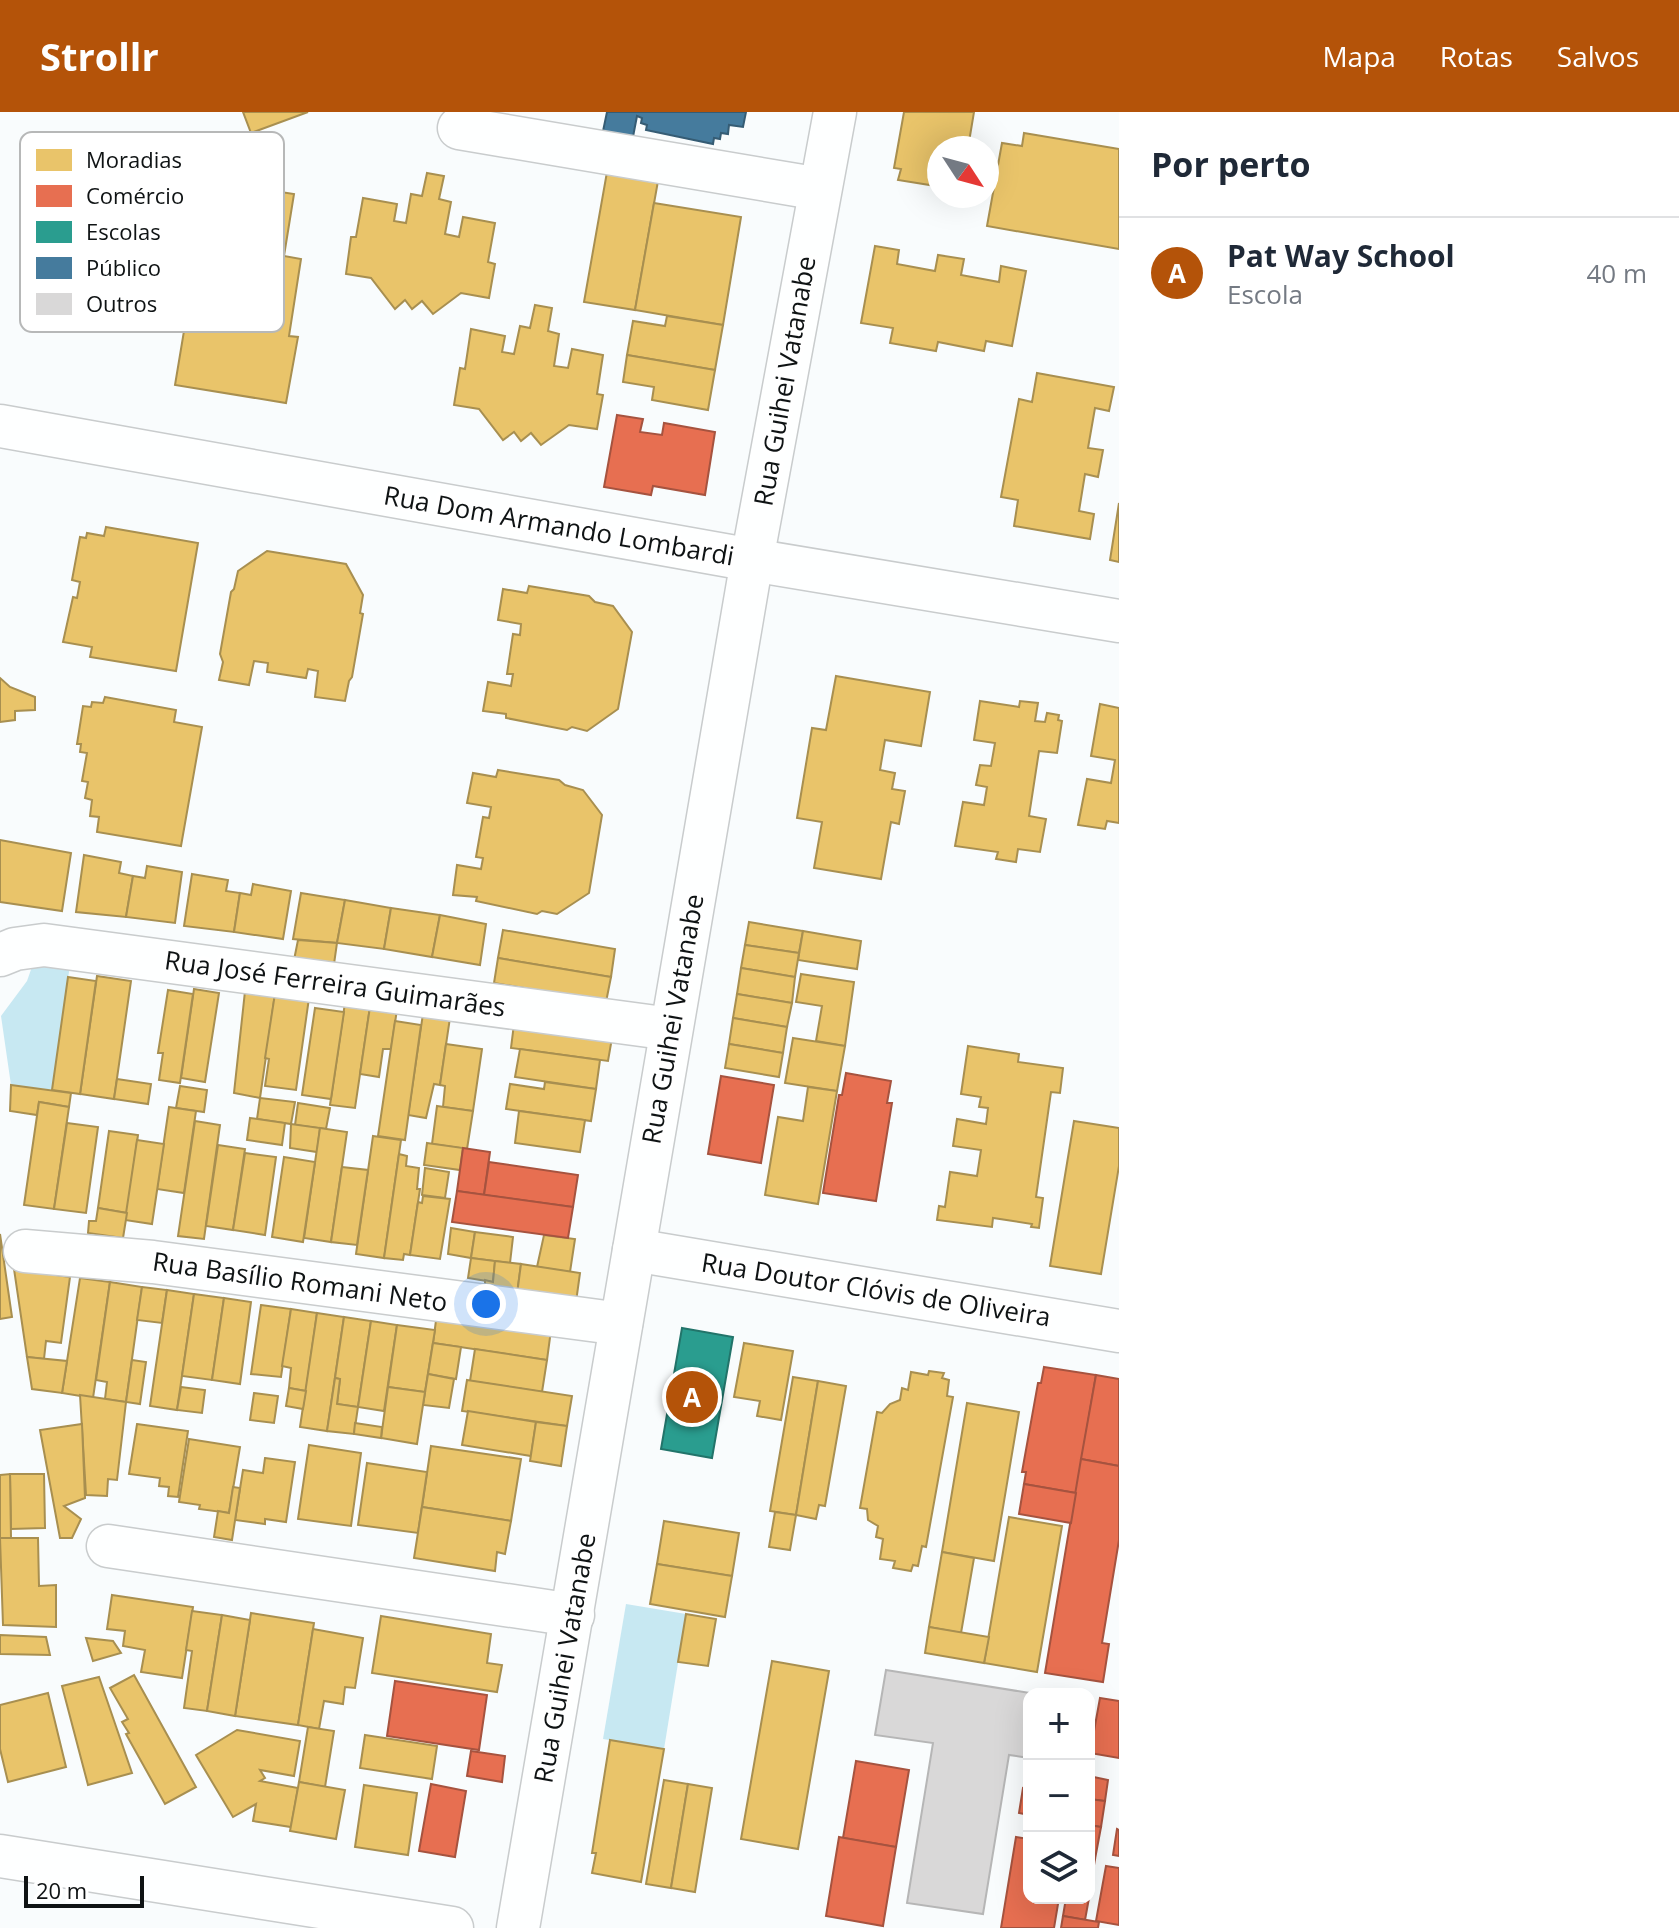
<!DOCTYPE html>
<html lang="pt">
<meta charset="utf-8">
<style>
body{margin:0;font-family:"Open Sans",sans-serif;background:#f2f2f3;color:#1f2937}
.controls{position:absolute;right:24px;bottom:24px;display:grid;overflow:hidden;border-radius:16px;box-shadow:0 8px 32px #0002}
.controls button{width:72px;height:72px;display:grid;place-items:center;padding:0;border:0;border-bottom:2px solid #e0e1e3;background:#fff;color:#1f2937;font:40px sans-serif}
.compass{position:absolute;left:927px;top:24px;width:72px;height:72px;border-radius:50%;background:#fff;box-shadow:0 8px 32px #0002;rotate:126deg}
.scale{position:absolute;left:24px;bottom:20px;width:120px;box-sizing:border-box;padding-left:8px;border:4px solid #0f1314;border-top:0;font-size:22px;line-height:28px;white-space:nowrap;color:#0f1314;-webkit-text-stroke:6px #fff;paint-order:stroke}
.you{position:absolute;left:486px;top:1192px;width:28px;height:28px;margin:-20px;border:6px solid #fff;border-radius:50%;background:#1a73e8;box-shadow:0 0 0 12px #1a73e833}
.badge{display:grid;place-items:center;width:52px;height:52px;border-radius:50%;background:#b45309;color:#fff;font-size:26px;font-weight:700}
.pin{position:absolute;translate:-50% -50%;border:4px solid #fff;box-shadow:0 2px 8px #0006}
.list{margin:0;padding:0;list-style:none}
h2{display:flex;justify-content:space-between;align-items:center;height:104px;margin:0;padding:0 32px;font-size:34px}
h2 small{font-size:26px;font-weight:400;color:#747a83}
.list li{display:grid;grid-template-columns:52px 1fr auto;gap:24px;align-items:center;box-sizing:border-box;height:112px;padding:0 32px;border-top:2px solid #e0e1e3}
.list b{display:block;font-size:30px;white-space:nowrap}
.list p{margin:0;font-size:26px;white-space:nowrap;color:#747a83}
.list em{font-size:26px;font-style:normal;color:#747a83}
.icon{flex:none;width:44px;height:44px;fill:none;stroke:currentColor;stroke-width:2;stroke-linecap:round;stroke-linejoin:round}
.map{position:relative;flex:none;width:1119px;height:1816px;overflow:hidden}
header{display:flex;align-items:center;gap:48px;box-sizing:border-box;height:112px;padding:0 40px;background:#b45309;color:#fff}
header strong{font-size:38px}
nav{display:flex;gap:44px;margin-inline-start:auto;font-size:28px}
main{display:flex}
aside{flex:1;background:#fff}
.map>svg:first-child{display:block}
.green{fill:#c7e8f2}
.homes{fill:#e9c46a;stroke:#a88f50;stroke-width:2}
.shops{fill:#e76f51;stroke:#a6533f;stroke-width:2}
.schools{fill:#2a9d8f;stroke:#22746a;stroke-width:2}
.public{fill:#457b9d;stroke:#355c74;stroke-width:2}
.building{fill:#d9d8d8;stroke:#b6b6b6;stroke-width:2}
.lines{fill:none;stroke-linecap:round;stroke-linejoin:round}
.street-casing{stroke:#c9cccd;stroke-width:45}
.street{stroke:#feffff;stroke-width:42}
.labels{text-anchor:middle;stroke-width:8;stroke-linejoin:round;paint-order:stroke}
.street-label{font-size:26px;fill:#0f1314;stroke:#fff}
.key{fill:#fff;stroke:#b7b8b8;stroke-width:2}
.key-label{font-size:22px;fill:#0f1314}
</style>
<header>
<strong>Strollr</strong>
<nav><a>Mapa</a><a>Rotas</a><a>Salvos</a></nav>
</header>
<main>
<div class="map">
<svg width="1119" height="1816" viewBox="0 0 1119 1816">
<rect width="100%" height="100%" fill="#f9fcfd"/>
<g class="green">
<polygon points="71,846 52,978 11,973 1,904 27,869 34,849"/>
<polygon points="626,1492 686,1502 664,1637 603,1627"/>
</g>
<g class="homes">
<polygon points="243,0 308,0 251,21"/>
<polygon points="904,0 974,0 968,36 939,36 939,68 937,68 936,74 898,68 901,57 894,56"/>
<polygon points="1024,21 1119,37 1119,137 987,114 1002,31 1022,34"/>
<polygon points="607,60 658,69 635,198 584,190"/>
<polygon points="427,61 444,64 439,87 451,90 445,122 459,125 463,105 495,111 488,150 495,152 489,186 461,181 433,202 422,189 412,197 405,188 395,197 371,166 346,162 351,125 356,125 363,86 397,92 394,109 406,111 411,82 422,84"/>
<polygon points="209,69 294,82 284,144 301,147 289,224 298,225 286,291 175,273"/>
<polygon points="654,91 741,105 723,213 635,198"/>
<polygon points="875,134 899,138 897,152 935,159 938,143 964,147 961,163 999,170 1001,154 1026,159 1012,234 986,229 984,239 938,230 936,239 890,231 893,216 861,211"/>
<polygon points="535,193 552,196 548,219 559,222 554,254 568,256 572,237 603,243 597,282 603,283 597,317 569,313 541,333 531,321 521,329 514,320 503,328 479,297 454,293 460,256 465,257 471,217 505,224 502,240 514,242 520,214 530,216"/>
<polygon points="667,204 723,213 715,258 627,243 633,209 665,214"/>
<polygon points="627,243 715,258 708,298 652,288 654,275 623,270"/>
<polygon points="1037,261 1114,275 1109,299 1095,296 1088,336 1103,338 1098,365 1085,362 1079,399 1094,402 1090,427 1014,414 1018,388 1001,385 1019,287 1032,290"/>
<polygon points="1119,391 1119,450 1110,448"/>
<polygon points="106,415 198,431 176,559 90,545 92,535 63,530 73,485 77,486 80,470 72,468 80,425 86,426 87,421 104,424"/>
<polygon points="267,439 346,452 363,483 360,501 363,502 352,565 349,569 345,589 315,585 318,559 308,557 306,566 267,560 268,551 254,549 249,573 219,568 223,550 220,542 231,480 234,477 238,459"/>
<polygon points="529,474 589,484 595,490 613,494 632,520 618,597 587,619 572,615 567,618 506,606 506,602 483,599 488,570 511,574 513,562 507,562 513,522 520,523 521,512 498,508 503,477 527,481"/>
<polygon points="836,564 930,580 921,634 885,628 880,658 895,661 892,677 905,679 899,712 891,710 881,767 814,756 822,710 797,706 812,616 826,618"/>
<polygon points="0,566 10,575 35,585 35,598 15,599 15,608 0,610"/>
<polygon points="105,585 176,598 174,610 202,615 181,734 97,720 99,705 90,704 92,688 85,686 88,670 82,669 87,641 80,640 81,632 77,632 83,594 91,595 92,590 103,591"/>
<polygon points="980,589 1019,595 1020,589 1038,591 1035,609 1045,610 1047,601 1059,603 1058,608 1062,609 1057,641 1039,639 1029,704 1046,707 1040,740 1018,737 1016,750 996,747 998,740 955,734 963,690 984,693 987,675 976,673 980,653 991,654 995,631 974,628"/>
<polygon points="1100,592 1119,596 1119,711 1107,709 1105,717 1078,713 1087,667 1111,671 1115,648 1091,644"/>
<polygon points="498,658 559,668 565,673 583,678 602,703 589,781 557,802 542,799 537,802 476,789 477,785 453,783 457,753 481,757 483,746 476,745 483,705 489,706 491,695 467,691 473,661 496,665"/>
<polygon points="0,728 71,741 62,799 0,790"/>
<polygon points="84,743 121,750 119,761 133,764 126,805 76,800"/>
<polygon points="147,754 182,760 175,811 126,805 133,764 145,766"/>
<polygon points="192,762 228,768 226,779 240,781 234,820 184,814"/>
<polygon points="253,772 291,779 283,827 234,820 240,781 251,783"/>
<polygon points="301,781 345,788 337,831 293,827"/>
<polygon points="345,788 391,796 384,837 337,831"/>
<polygon points="391,796 440,803 432,845 384,837"/>
<polygon points="440,803 486,812 480,853 432,845"/>
<polygon points="749,810 803,819 799,841 745,833"/>
<polygon points="503,818 615,837 611,865 498,846"/>
<polygon points="803,819 861,829 857,857 798,848"/>
<polygon points="298,828 337,831 333,859 293,853"/>
<polygon points="745,833 799,841 795,865 741,856"/>
<polygon points="498,846 611,865 606,890 494,871"/>
<polygon points="741,856 795,865 792,891 737,882"/>
<polygon points="801,862 854,870 845,934 816,929 822,894 796,890"/>
<polygon points="97,864 131,869 114,987 80,982"/>
<polygon points="68,865 96,869 80,982 52,978"/>
<polygon points="246,870 276,875 260,986 234,981"/>
<polygon points="276,875 310,879 296,978 265,974 269,947 265,946"/>
<polygon points="194,877 219,881 205,970 181,966"/>
<polygon points="168,878 193,882 180,971 159,968 163,941 158,941"/>
<polygon points="737,882 792,891 787,915 733,906"/>
<polygon points="346,884 371,888 355,996 330,993"/>
<polygon points="371,888 398,891 391,937 383,937 379,965 360,962"/>
<polygon points="424,895 451,899 440,973 434,972 426,1006 408,1003"/>
<polygon points="315,896 344,900 331,987 302,983"/>
<polygon points="733,906 787,915 783,941 729,932"/>
<polygon points="395,909 421,913 405,1028 378,1024"/>
<polygon points="514,912 612,926 608,949 511,936"/>
<polygon points="793,926 845,934 837,979 785,971"/>
<polygon points="446,932 482,937 473,999 443,995 445,974 440,973"/>
<polygon points="729,932 783,941 779,965 725,956"/>
<polygon points="968,934 1019,942 1018,950 1063,956 1060,981 1051,980 1036,1085 1043,1086 1039,1116 1031,1115 1032,1112 993,1106 992,1115 937,1108 939,1094 945,1095 950,1060 977,1064 981,1038 953,1034 957,1007 986,1012 988,996 979,995 981,985 961,982"/>
<polygon points="520,937 600,948 596,977 515,965"/>
<polygon points="117,967 151,972 148,992 114,987"/>
<polygon points="545,970 596,977 591,1009 506,997 510,972 544,977"/>
<polygon points="11,973 71,981 69,995 39,990 37,1003 10,999"/>
<polygon points="180,974 207,978 204,1000 176,996"/>
<polygon points="808,975 837,979 818,1092 765,1083 778,1005 803,1009"/>
<polygon points="260,986 295,990 291,1012 257,1007"/>
<polygon points="39,990 69,995 54,1097 24,1093"/>
<polygon points="298,991 330,996 326,1017 295,1013"/>
<polygon points="437,994 473,999 467,1037 432,1032"/>
<polygon points="169,995 196,999 184,1081 157,1077"/>
<polygon points="519,999 585,1008 580,1040 515,1031"/>
<polygon points="250,1006 285,1011 282,1033 247,1028"/>
<polygon points="195,1009 220,1013 204,1127 178,1124"/>
<polygon points="1074,1009 1119,1016 1119,1054 1101,1162 1050,1154"/>
<polygon points="67,1011 98,1015 86,1101 54,1097"/>
<polygon points="291,1012 320,1016 317,1040 290,1036"/>
<polygon points="320,1016 347,1020 331,1130 304,1126"/>
<polygon points="109,1019 138,1023 127,1101 98,1096"/>
<polygon points="373,1024 401,1028 384,1146 356,1142"/>
<polygon points="137,1028 164,1032 152,1112 125,1108"/>
<polygon points="427,1031 463,1036 460,1058 424,1053"/>
<polygon points="218,1033 245,1037 233,1118 206,1114"/>
<polygon points="245,1041 276,1045 265,1123 233,1118"/>
<polygon points="399,1042 407,1044 406,1054 419,1056 417,1077 420,1077 410,1143 404,1142 403,1148 384,1146"/>
<polygon points="284,1045 315,1050 303,1130 272,1125"/>
<polygon points="342,1055 368,1058 357,1133 331,1130"/>
<polygon points="425,1056 449,1060 445,1086 422,1083"/>
<polygon points="423,1084 450,1087 440,1147 410,1143 418,1090 422,1091"/>
<polygon points="98,1096 127,1101 123,1126 88,1121 89,1109 96,1109"/>
<polygon points="451,1116 475,1120 471,1146 448,1142"/>
<polygon points="475,1120 513,1125 510,1151 471,1146"/>
<polygon points="0,1122 12,1205 0,1207"/>
<polygon points="544,1123 575,1127 570,1160 537,1155"/>
<polygon points="471,1146 495,1149 493,1170 468,1166"/>
<polygon points="495,1149 521,1152 517,1182 502,1175 485,1173 485,1168 493,1170"/>
<polygon points="521,1152 580,1161 576,1190 517,1182"/>
<polygon points="14,1157 70,1165 61,1231 46,1229 44,1247 27,1245"/>
<polygon points="80,1166 110,1170 93,1286 62,1281"/>
<polygon points="110,1170 142,1175 126,1290 105,1287 107,1270 96,1268"/>
<polygon points="142,1175 167,1178 162,1211 137,1208"/>
<polygon points="167,1178 194,1182 177,1298 150,1294"/>
<polygon points="194,1182 224,1186 212,1268 182,1264"/>
<polygon points="224,1186 251,1190 240,1272 212,1268"/>
<polygon points="261,1193 291,1197 281,1265 251,1262"/>
<polygon points="291,1197 317,1201 306,1279 289,1276 291,1256 282,1254"/>
<polygon points="317,1201 344,1205 327,1319 300,1315"/>
<polygon points="437,1201 551,1218 547,1248 433,1231"/>
<polygon points="344,1205 371,1209 358,1295 337,1292 340,1267 335,1266"/>
<polygon points="371,1209 397,1213 384,1299 358,1295"/>
<polygon points="397,1213 435,1218 425,1280 388,1275"/>
<polygon points="433,1231 461,1235 456,1267 428,1262"/>
<polygon points="744,1231 793,1239 781,1308 757,1304 760,1289 734,1285"/>
<polygon points="475,1237 547,1248 542,1280 470,1269"/>
<polygon points="27,1245 67,1249 62,1281 32,1277"/>
<polygon points="132,1248 146,1250 140,1292 126,1290"/>
<polygon points="929,1259 944,1261 942,1266 949,1268 947,1284 953,1285 926,1435 922,1434 918,1454 913,1453 911,1459 893,1456 895,1449 880,1447 883,1427 876,1425 878,1414 868,1408 867,1397 860,1396 877,1300 882,1301 890,1292 900,1288 902,1276 908,1278 911,1260 928,1263"/>
<polygon points="428,1262 454,1267 449,1296 423,1293"/>
<polygon points="793,1265 818,1269 796,1403 770,1399"/>
<polygon points="335,1266 340,1267 337,1292 358,1295 354,1322 327,1319"/>
<polygon points="467,1268 572,1284 567,1314 462,1299"/>
<polygon points="818,1269 846,1274 825,1394 819,1393 816,1407 796,1403"/>
<polygon points="181,1275 205,1278 202,1301 177,1298"/>
<polygon points="388,1275 425,1280 417,1332 381,1326"/>
<polygon points="289,1276 306,1279 303,1297 286,1294"/>
<polygon points="254,1281 278,1284 274,1311 250,1308"/>
<polygon points="80,1283 126,1290 117,1368 108,1367 107,1384 86,1383"/>
<polygon points="967,1291 1019,1300 994,1449 942,1440"/>
<polygon points="468,1299 536,1310 531,1344 462,1333"/>
<polygon points="536,1310 567,1314 561,1354 530,1349"/>
<polygon points="355,1311 382,1315 381,1326 354,1322"/>
<polygon points="82,1312 85,1386 64,1394 81,1407 72,1426 60,1426 40,1318"/>
<polygon points="137,1312 188,1319 178,1385 168,1384 169,1375 159,1374 160,1366 129,1362"/>
<polygon points="189,1327 240,1335 229,1401 199,1397 200,1393 179,1390"/>
<polygon points="309,1333 361,1341 351,1414 298,1407"/>
<polygon points="431,1334 521,1347 511,1409 422,1395"/>
<polygon points="265,1346 295,1350 286,1410 265,1407 265,1412 235,1408 243,1358 263,1361"/>
<polygon points="367,1351 427,1360 418,1421 358,1413"/>
<polygon points="10,1362 44,1362 45,1416 11,1417"/>
<polygon points="10,1362 11,1426 0,1426 0,1363"/>
<polygon points="233,1375 240,1376 232,1428 214,1425 218,1399 229,1401"/>
<polygon points="422,1395 511,1409 505,1442 497,1440 495,1459 414,1446"/>
<polygon points="775,1400 796,1403 790,1438 769,1435"/>
<polygon points="1009,1405 1062,1414 1037,1560 984,1551"/>
<polygon points="664,1409 739,1421 732,1464 657,1452"/>
<polygon points="0,1426 38,1426 39,1474 56,1473 56,1515 3,1513"/>
<polygon points="942,1440 974,1446 961,1521 929,1515"/>
<polygon points="657,1452 732,1464 725,1505 650,1492"/>
<polygon points="112,1483 193,1495 182,1566 141,1560 145,1538 123,1534 125,1519 107,1517"/>
<polygon points="192,1499 222,1503 207,1599 184,1596 192,1539 186,1538"/>
<polygon points="251,1501 314,1511 298,1613 235,1604"/>
<polygon points="686,1502 716,1507 708,1554 678,1550"/>
<polygon points="222,1503 250,1508 235,1604 207,1599"/>
<polygon points="381,1504 491,1522 487,1551 502,1553 497,1580 372,1561"/>
<polygon points="929,1515 989,1525 984,1551 925,1541"/>
<polygon points="313,1517 363,1526 355,1576 345,1575 343,1592 324,1589 319,1617 298,1613"/>
<polygon points="0,1523 46,1525 50,1543 0,1542"/>
<polygon points="86,1526 113,1529 121,1541 93,1549"/>
<polygon points="772,1549 829,1559 798,1737 741,1727"/>
<polygon points="134,1563 196,1675 165,1692 126,1622 129,1621 122,1610 128,1607 110,1576"/>
<polygon points="99,1565 132,1661 88,1673 62,1574"/>
<polygon points="48,1581 66,1655 8,1670 0,1637 0,1593"/>
<polygon points="308,1615 334,1619 325,1675 299,1670"/>
<polygon points="237,1618 300,1629 294,1664 260,1658 265,1666 260,1669 298,1676 291,1715 253,1709 256,1692 233,1705 196,1643"/>
<polygon points="365,1623 437,1634 432,1667 360,1656"/>
<polygon points="610,1628 664,1637 641,1770 592,1761 596,1741 592,1741"/>
<polygon points="664,1668 688,1672 671,1776 646,1772"/>
<polygon points="299,1670 345,1678 336,1727 290,1719"/>
<polygon points="688,1672 712,1676 695,1780 671,1776"/>
<polygon points="364,1673 417,1681 408,1743 355,1735"/>
</g>
<g class="shops">
<polygon points="617,303 643,307 640,320 662,323 664,311 715,320 705,383 653,374 651,383 604,375"/>
<polygon points="846,961 891,969 887,991 892,991 876,1089 823,1081 839,983 842,983"/>
<polygon points="721,964 774,973 761,1051 708,1042"/>
<polygon points="463,1036 490,1040 484,1083 457,1079"/>
<polygon points="489,1050 578,1063 573,1095 484,1083"/>
<polygon points="457,1079 573,1095 568,1126 452,1110"/>
<polygon points="1044,1255 1096,1263 1076,1381 1024,1372 1026,1360 1022,1360 1038,1271 1041,1271"/>
<polygon points="1096,1263 1119,1267 1119,1354 1081,1347"/>
<polygon points="1081,1347 1119,1354 1119,1428 1102,1531 1109,1532 1103,1570 1045,1561"/>
<polygon points="1024,1372 1076,1381 1071,1411 1019,1402"/>
<polygon points="395,1569 487,1583 479,1638 387,1624"/>
<polygon points="1100,1586 1119,1589 1119,1646 1090,1641"/>
<polygon points="471,1639 505,1644 502,1670 467,1664"/>
<polygon points="856,1649 909,1658 896,1735 843,1726"/>
<polygon points="1089,1664 1108,1668 1105,1689 1089,1687"/>
<polygon points="431,1672 466,1679 455,1745 419,1739"/>
<polygon points="1023,1676 1029,1677 1029,1703 1019,1701"/>
<polygon points="1089,1687 1105,1689 1101,1715 1089,1713"/>
<polygon points="1089,1713 1101,1715 1095,1747 1089,1746"/>
<polygon points="1117,1717 1119,1718 1119,1744 1113,1743"/>
<polygon points="839,1725 896,1735 883,1814 826,1804"/>
<polygon points="1016,1725 1029,1727 1029,1786 1059,1786 1054,1816 1001,1816"/>
<polygon points="1089,1746 1095,1747 1089,1784"/>
<polygon points="1106,1754 1119,1756 1119,1813 1096,1809"/>
<polygon points="1066,1786 1089,1786 1085,1808 1063,1804"/>
<polygon points="1063,1804 1099,1810 1098,1816 1061,1816"/>
</g>
<polygon class="schools" points="682,1216 733,1225 712,1346 661,1337"/>
<polygon class="public" points="607,0 746,0 743,15 729,13 728,22 721,21 720,27 714,26 713,32 646,18 647,13 641,11 642,6 637,4 632,30 602,24"/>
<polygon class="building" points="886,1558 1036,1582 1029,1582 1029,1646 1009,1643 983,1802 907,1791 933,1631 875,1623"/>
<g class="lines">
<g class="street-casing">
<g id="street">
<polyline points="459,16 820,77"/>
<polyline points="0,314 752,448 1119,509"/>
<polyline points="0,843 15,837 44,833 671,917"/>
<polyline points="634,1138 1119,1219"/>
<polyline points="25,1139 153,1150 621,1212"/>
<polyline points="108,1434 573,1503"/>
<polyline points="0,1744 452,1816"/>
<polyline points="518,1816 752,448 835,0"/>
</g>
</g>
<use href="#street" class="street"/>
</g>
<g class="labels">
<g class="street-label">
<text transform="translate(785 269) rotate(-80)" y="9">Rua Guihei Vatanabe</text>
<text transform="translate(559 414) rotate(10)" y="9">Rua Dom Armando Lombardi</text>
<text transform="translate(335 872) rotate(8)" y="9">Rua José Ferreira Guimarães</text>
<text transform="translate(673 907) rotate(-80)" y="9">Rua Guihei Vatanabe</text>
<text transform="translate(300 1170) rotate(8)" y="9">Rua Basílio Romani Neto</text>
<text transform="translate(876 1178) rotate(9)" y="9">Rua Doutor Clóvis de Oliveira</text>
<text transform="translate(565 1546) rotate(-80)" y="9">Rua Guihei Vatanabe</text>
</g>
</g>
<rect x="20" y="20" width="264" height="200" rx="12" class="key"/>
<rect x="36" y="37" width="36" height="22" fill="#e9c46a"/>
<rect x="36" y="73" width="36" height="22" fill="#e76f51"/>
<rect x="36" y="109" width="36" height="22" fill="#2a9d8f"/>
<rect x="36" y="145" width="36" height="22" fill="#457b9d"/>
<rect x="36" y="181" width="36" height="22" fill="#d9d8d8"/>
<g class="key-label">
<text x="86" y="56">Moradias</text>
<text x="86" y="92">Comércio</text>
<text x="86" y="128">Escolas</text>
<text x="86" y="164">Público</text>
<text x="86" y="200">Outros</text>
</g>
</svg>
<div class="controls">
<button>+</button>
<button>−</button>
<button><svg class="icon" aria-label="layers" viewBox="0 0 24 24"><path d="M12 4l9 5-9 5-9-5zM3 14l9 5 9-5"/></svg></button>
</div>
<svg class="compass" viewBox="-18 -18 36 36"><path d="M0-13l5 13h-10z" fill="#e53935"/><path d="M0 13l5-13h-10z" fill="#747a83"/></svg>
<div class="scale">20 m</div>
<div class="you"></div>
<div class="pin badge" style="left:692px;top:1285px">A</div>
</div>
<aside>
<h2>Por perto<small></small></h2>
<ul class="list">
<li><span class="badge">A</span><div><b>Pat Way School</b><p>Escola</p></div><em>40 m</em></li>
</ul>
</aside>
</main>
